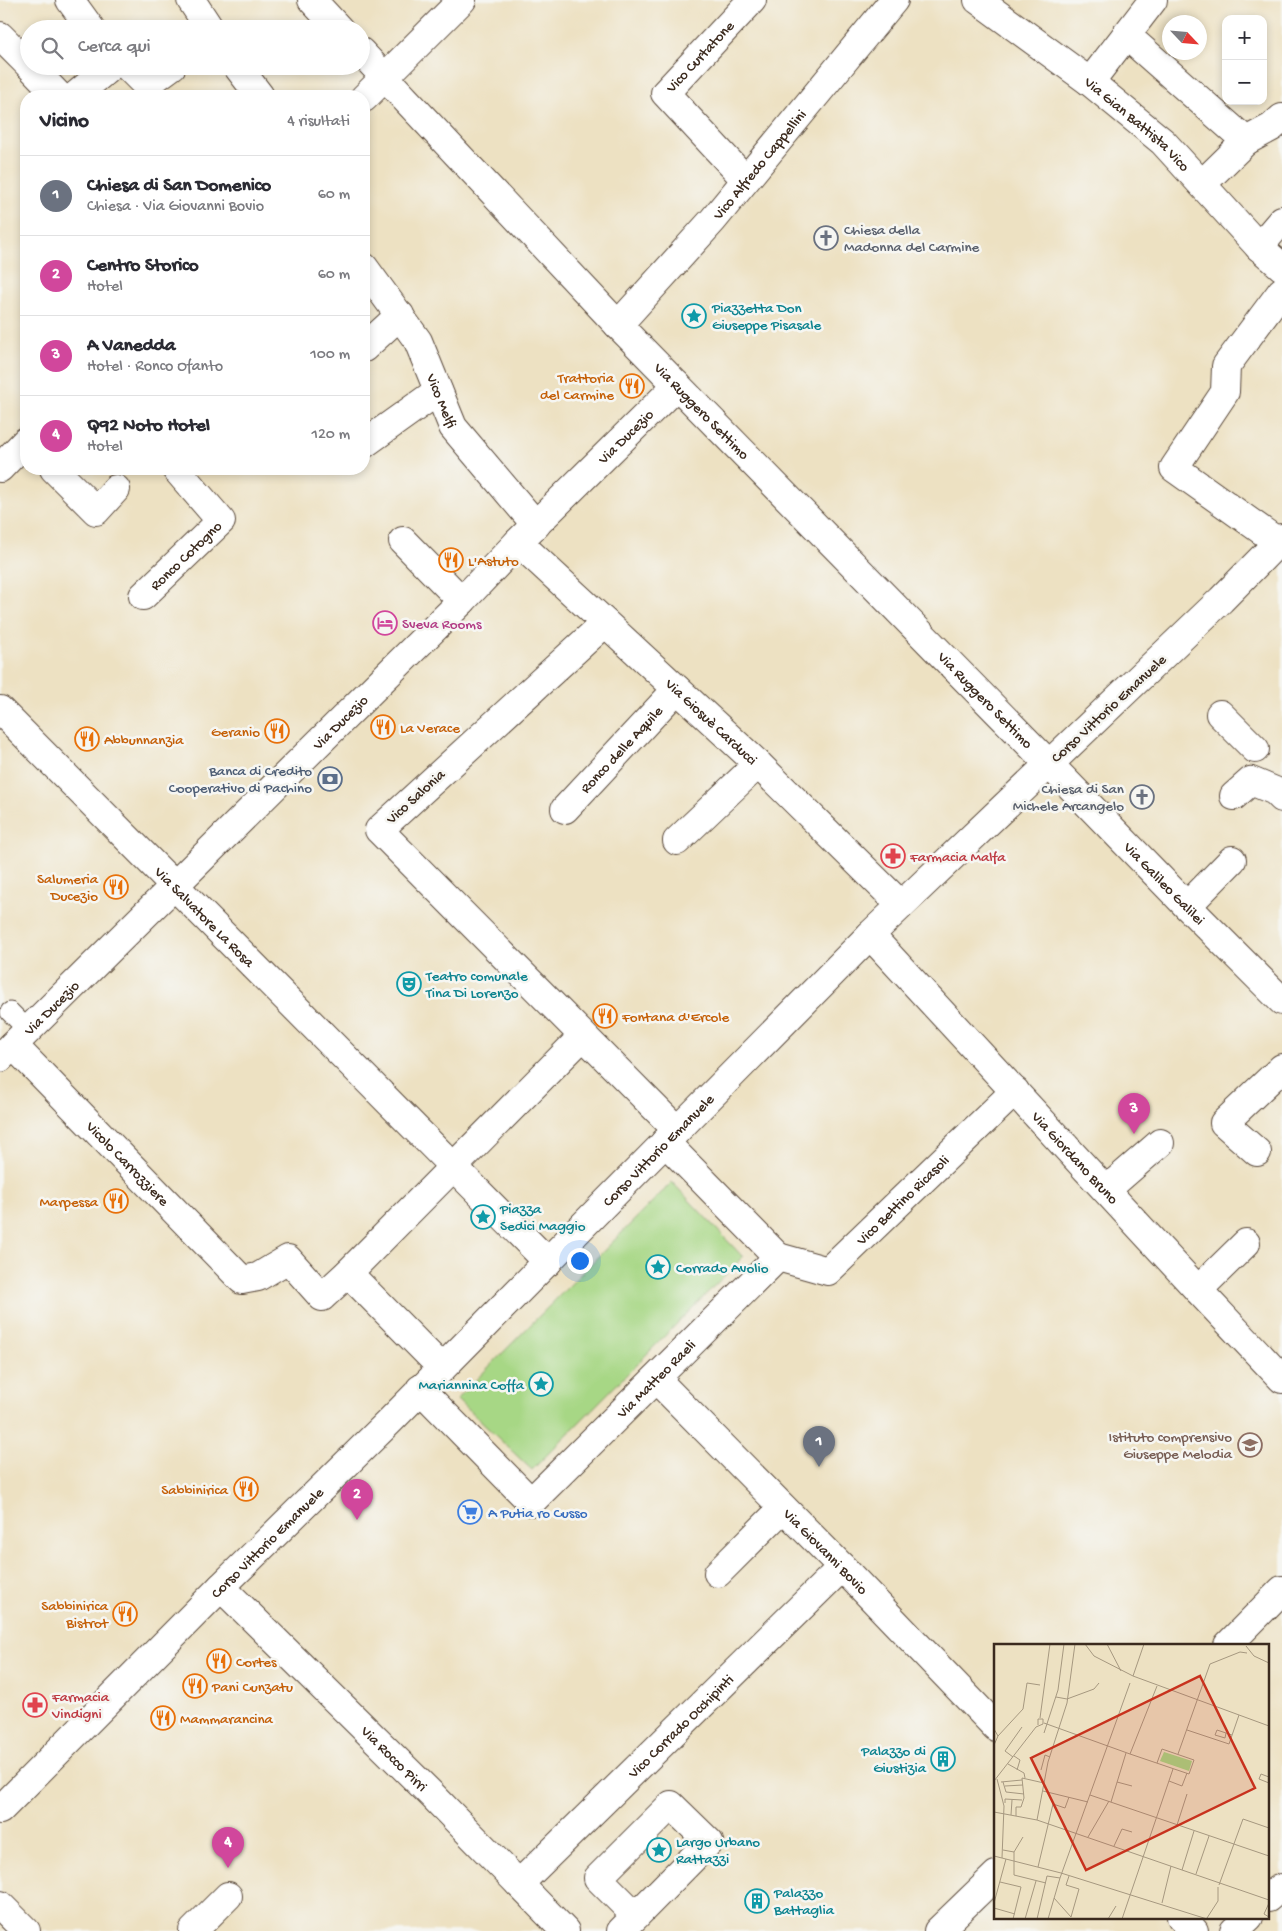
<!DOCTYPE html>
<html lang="it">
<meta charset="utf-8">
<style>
body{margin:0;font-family:"Gochi Hand",sans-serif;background:#f2f2f3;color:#2b2b33}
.controls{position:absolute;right:15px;top:15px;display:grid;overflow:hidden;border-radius:10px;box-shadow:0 2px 8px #0003}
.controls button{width:45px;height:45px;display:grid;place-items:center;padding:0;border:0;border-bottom:1px solid #e1e1e2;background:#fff;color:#2b2b33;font:25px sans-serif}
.compass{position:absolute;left:1162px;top:15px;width:45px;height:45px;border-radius:50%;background:#fff;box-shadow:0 2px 8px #0003;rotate:116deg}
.you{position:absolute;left:579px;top:1260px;width:18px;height:18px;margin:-12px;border:4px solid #fff;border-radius:50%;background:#1a73e8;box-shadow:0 0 0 8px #1a73e833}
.badge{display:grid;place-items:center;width:32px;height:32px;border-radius:50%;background:#c8321e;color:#fff;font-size:16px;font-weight:700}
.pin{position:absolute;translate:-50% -41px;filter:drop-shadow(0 1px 2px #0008)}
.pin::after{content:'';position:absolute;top:26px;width:18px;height:15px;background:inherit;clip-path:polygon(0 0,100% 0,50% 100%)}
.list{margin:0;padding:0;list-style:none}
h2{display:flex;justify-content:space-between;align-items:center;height:65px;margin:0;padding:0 20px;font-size:21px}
h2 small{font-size:16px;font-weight:400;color:#7c7c81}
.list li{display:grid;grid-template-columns:32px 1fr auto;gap:15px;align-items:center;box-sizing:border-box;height:80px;padding:0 20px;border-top:1px solid #e1e1e2}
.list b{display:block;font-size:19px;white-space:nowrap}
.list p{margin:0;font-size:16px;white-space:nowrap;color:#7c7c81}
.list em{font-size:16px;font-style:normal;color:#7c7c81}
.icon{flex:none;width:28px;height:28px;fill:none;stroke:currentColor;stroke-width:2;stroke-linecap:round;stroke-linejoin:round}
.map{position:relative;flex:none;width:1282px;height:1931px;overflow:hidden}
.search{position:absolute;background:#fff;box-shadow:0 2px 8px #0003;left:20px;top:20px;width:350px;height:55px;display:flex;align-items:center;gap:12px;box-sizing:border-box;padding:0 18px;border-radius:28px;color:#7c7c81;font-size:19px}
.panel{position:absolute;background:#fff;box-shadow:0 2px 8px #0003;left:20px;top:90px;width:350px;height:385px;border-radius:20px}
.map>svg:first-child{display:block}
.green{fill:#a7d785;stroke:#718052}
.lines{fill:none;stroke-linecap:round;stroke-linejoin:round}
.lane-casing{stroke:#564537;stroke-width:21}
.street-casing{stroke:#564537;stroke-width:30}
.secondary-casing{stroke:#564537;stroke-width:30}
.lane{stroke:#fff;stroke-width:19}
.street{stroke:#fff;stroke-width:28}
.secondary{stroke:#fff;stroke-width:28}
.labels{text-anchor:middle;stroke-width:5;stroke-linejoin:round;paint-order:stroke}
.street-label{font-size:15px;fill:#3b2a1e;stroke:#f6f6f2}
.worship-label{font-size:15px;fill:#5b616d;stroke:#f6f6f2;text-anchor:start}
.culture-label{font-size:15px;fill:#0d838f;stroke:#f6f6f2;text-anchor:start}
.food-label{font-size:15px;fill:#c56008;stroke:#f6f6f2;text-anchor:start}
.hotel-label{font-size:15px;fill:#b23c85;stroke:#f6f6f2;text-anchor:start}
.service-label{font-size:15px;fill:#4e5e75;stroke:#f6f6f2;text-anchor:end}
.health-label{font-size:15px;fill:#be3a42;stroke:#f6f6f2;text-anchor:start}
.education-label{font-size:15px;fill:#785e54;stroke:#f6f6f2;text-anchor:end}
.shop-label{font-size:15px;fill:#366cbe;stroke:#f6f6f2;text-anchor:start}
.inset-road{fill:none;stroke:#a69880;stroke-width:1}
.view{fill:#c8321e;fill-opacity:0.15;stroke:#c8321e;stroke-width:2.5}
.inset-edge{fill:none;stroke:#3b2a1e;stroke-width:2.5}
</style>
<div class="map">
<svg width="1282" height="1931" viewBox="0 0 1282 1931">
<rect width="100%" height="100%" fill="#f6f6f2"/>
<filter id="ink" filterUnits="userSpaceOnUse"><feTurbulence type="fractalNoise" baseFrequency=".02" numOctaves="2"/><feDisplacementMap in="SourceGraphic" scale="10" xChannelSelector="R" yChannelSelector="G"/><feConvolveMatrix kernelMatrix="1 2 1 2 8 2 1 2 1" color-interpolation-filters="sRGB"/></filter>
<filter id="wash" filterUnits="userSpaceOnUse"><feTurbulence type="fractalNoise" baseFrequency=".0096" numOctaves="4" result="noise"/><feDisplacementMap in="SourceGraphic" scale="20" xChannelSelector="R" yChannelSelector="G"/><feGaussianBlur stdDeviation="1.12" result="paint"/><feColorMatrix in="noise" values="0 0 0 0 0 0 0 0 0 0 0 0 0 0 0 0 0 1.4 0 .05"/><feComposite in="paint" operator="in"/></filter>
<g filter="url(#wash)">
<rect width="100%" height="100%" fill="#ede1c2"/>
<polygon class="green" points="672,1182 743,1257 532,1470 457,1399"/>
</g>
<g filter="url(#ink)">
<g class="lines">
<g class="lane-casing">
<polyline id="lane" points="10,1012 28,1030"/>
</g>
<g class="street-casing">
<g id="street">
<polyline points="70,0 91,29"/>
<polyline points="191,0 210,29"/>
<path id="s1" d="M 978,0 L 1090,82 L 1163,142 L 1259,247 L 1282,267"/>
<polyline points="1126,35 1246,141 1202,184"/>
<polyline points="0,36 29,65"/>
<polyline points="30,66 59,96"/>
<polyline points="127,66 146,85 172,66"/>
<polyline points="237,66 260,96"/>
<polyline points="1090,82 1153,0"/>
<polyline points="75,96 111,66"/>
<polyline points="1246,141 1272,127 1282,118"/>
<path id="s2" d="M 745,179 L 665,93 L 752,0"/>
<polyline points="1259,247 1282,220"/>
<path id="s3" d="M 364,267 L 418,341 L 453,427 L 536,525"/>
<path id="s4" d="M 618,325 L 713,220 L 894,0"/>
<polyline points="364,348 400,315"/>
<polyline points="364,444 438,391"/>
<polyline points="54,469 96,511 116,489"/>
<polyline points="403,541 462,601"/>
<path id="s5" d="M 518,542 L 758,764 L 901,905"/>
<polyline points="1278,542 1174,468 1225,392 1226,366 1282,291"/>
<path id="s6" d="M 143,596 L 221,521 L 176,469"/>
<polyline points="605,623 379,830 677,1130"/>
<path id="s7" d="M 0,710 L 548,1262"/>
<polyline points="1220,714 1255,749"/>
<path id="s8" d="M 1049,764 L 1187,906 L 1282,1001"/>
<polyline points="1234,796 1251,781 1275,791 1282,798"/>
<path id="s9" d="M 565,809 L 677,689"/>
<polyline points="677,841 758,764"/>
<polyline points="1187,906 1232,860"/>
<path id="s10" d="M 13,1045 L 242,1280 L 258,1277 L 288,1259 L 322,1297 L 348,1273"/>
<path id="s11" d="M 0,1058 L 462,601 L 518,542 L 677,385"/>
<polyline points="1257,1152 1224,1123 1282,1068"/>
<polyline points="1106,1190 1160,1143"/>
<path id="s12" d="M 778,1257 L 828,1271 L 1015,1091"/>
<polyline points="1198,1290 1246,1243"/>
<polyline points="442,1368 348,1273 583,1036"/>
<path id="s13" d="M 656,1379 L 842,1567 L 996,1727"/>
<path id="s14" d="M 420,1389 L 531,1502 L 778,1257 L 665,1142"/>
<polyline points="718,1573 783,1508"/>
<path id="s15" d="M 221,1587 L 432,1795 L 565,1931"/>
<path id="s16" d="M 0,1810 L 221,1587 L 391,1420 L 870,935"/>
<path id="s17" d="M 519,1884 L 842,1567"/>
<polyline points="1268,1898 1277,1890 1282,1888"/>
<polyline points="0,1905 26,1931"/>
<polyline points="1181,1917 1194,1931"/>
<polyline points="193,1931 228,1896"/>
<polyline points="621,1931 709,1842 671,1805 598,1878 636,1916"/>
<polyline points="1234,1931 1249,1917"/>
</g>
</g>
<g class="secondary-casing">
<g id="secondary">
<polyline points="312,0 339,29"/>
<path id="s18" d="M 361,52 L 618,325 L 1049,764"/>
<polyline points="364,98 462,0"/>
<polyline points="0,468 26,441"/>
<path id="s19" d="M 1282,538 L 1221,600 L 870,935 L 1198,1290 L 1282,1379"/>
<polyline points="1228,1645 1282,1590"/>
<polyline points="938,1931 996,1875"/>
</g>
</g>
<use href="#lane" class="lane"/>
<use href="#street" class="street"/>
<use href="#secondary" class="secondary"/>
</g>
</g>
<defs>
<g id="church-ring" transform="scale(1.25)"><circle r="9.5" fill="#f6f6f2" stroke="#6b7280" stroke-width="1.5"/><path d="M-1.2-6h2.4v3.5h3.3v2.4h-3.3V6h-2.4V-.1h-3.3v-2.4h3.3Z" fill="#6b7280"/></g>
<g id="sight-ring" transform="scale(1.25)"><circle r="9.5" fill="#f6f6f2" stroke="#0f9aa8" stroke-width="1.5"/><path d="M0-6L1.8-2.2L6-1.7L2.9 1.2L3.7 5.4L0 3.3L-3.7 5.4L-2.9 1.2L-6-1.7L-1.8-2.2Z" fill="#0f9aa8"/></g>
<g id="restaurant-ring" transform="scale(1.25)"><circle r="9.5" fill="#f6f6f2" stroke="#e8710a" stroke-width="1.5"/><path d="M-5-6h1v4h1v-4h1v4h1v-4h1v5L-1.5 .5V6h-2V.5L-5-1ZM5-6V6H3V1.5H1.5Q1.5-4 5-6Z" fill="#e8710a"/></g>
<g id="hotel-ring" transform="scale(1.25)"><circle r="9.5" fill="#f6f6f2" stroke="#d1479c" stroke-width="1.5"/><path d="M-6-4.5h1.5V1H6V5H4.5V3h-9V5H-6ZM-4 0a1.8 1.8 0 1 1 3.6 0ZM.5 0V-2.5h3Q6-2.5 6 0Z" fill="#d1479c"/></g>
<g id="bank-ring" transform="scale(1.25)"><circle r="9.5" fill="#f6f6f2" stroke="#5c6f8a" stroke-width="1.5"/><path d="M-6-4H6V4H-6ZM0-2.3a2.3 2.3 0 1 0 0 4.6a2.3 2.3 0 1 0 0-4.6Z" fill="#5c6f8a"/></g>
<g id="pharmacy-ring" transform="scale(1.25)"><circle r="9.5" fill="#f6f6f2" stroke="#e0444e" stroke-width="1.5"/><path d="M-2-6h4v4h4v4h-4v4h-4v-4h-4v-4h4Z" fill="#e0444e"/></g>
<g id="theatre-ring" transform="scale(1.25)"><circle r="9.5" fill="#f6f6f2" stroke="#0f9aa8" stroke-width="1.5"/><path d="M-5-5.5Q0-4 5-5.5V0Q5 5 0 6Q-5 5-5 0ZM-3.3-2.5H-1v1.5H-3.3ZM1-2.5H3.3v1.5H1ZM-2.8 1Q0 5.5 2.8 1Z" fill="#0f9aa8"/></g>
<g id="school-ring" transform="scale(1.25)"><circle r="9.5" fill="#f6f6f2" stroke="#8d6e63" stroke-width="1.5"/><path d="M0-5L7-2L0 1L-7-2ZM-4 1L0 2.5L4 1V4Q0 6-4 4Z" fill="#8d6e63"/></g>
<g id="supermarket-ring" transform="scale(1.25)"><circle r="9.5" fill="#f6f6f2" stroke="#3f7fe0" stroke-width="1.5"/><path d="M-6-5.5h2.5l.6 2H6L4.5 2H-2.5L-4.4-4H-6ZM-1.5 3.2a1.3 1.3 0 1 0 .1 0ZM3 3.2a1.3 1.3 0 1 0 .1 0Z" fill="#3f7fe0"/></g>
<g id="building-ring" transform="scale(1.25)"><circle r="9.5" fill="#f6f6f2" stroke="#0f9aa8" stroke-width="1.5"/><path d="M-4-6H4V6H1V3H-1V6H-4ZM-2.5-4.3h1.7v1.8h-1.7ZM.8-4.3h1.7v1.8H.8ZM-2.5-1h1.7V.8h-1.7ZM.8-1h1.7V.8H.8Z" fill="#0f9aa8"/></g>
</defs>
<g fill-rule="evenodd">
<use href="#church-ring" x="826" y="238"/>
<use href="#sight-ring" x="694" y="316"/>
<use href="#restaurant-ring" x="632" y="386"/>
<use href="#restaurant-ring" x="451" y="560"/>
<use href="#hotel-ring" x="385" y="623"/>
<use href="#restaurant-ring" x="383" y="727"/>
<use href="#restaurant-ring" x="277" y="731"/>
<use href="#restaurant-ring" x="87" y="739"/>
<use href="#bank-ring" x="330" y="779"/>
<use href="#church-ring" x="1142" y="797"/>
<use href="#pharmacy-ring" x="893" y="856"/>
<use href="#restaurant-ring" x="116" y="887"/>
<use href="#theatre-ring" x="409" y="984"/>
<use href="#restaurant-ring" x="605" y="1016"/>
<use href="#restaurant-ring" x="116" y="1201"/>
<use href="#sight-ring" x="483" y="1217"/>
<use href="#sight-ring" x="658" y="1267"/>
<use href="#sight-ring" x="541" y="1384"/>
<use href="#school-ring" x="1250" y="1445"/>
<use href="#restaurant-ring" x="246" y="1489"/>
<use href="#supermarket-ring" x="470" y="1512"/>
<use href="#restaurant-ring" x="125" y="1614"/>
<use href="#restaurant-ring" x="219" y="1661"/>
<use href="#restaurant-ring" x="195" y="1686"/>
<use href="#pharmacy-ring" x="35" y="1705"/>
<use href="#restaurant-ring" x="163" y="1718"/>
<use href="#building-ring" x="943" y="1759"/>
<use href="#sight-ring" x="659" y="1850"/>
<use href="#building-ring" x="757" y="1901"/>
</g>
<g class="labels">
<g class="street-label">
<text dy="5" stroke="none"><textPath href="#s2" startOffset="168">Vico Curtatone</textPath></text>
<text dy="5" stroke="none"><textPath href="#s1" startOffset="202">Via Gian Battista Vico</textPath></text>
<text dy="5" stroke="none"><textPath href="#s4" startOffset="214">Vico Alfredo Cappellini</textPath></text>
<text dy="5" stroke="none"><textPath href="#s3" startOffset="156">Vico Melfi</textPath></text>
<text dy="5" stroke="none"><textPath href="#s18" startOffset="495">Via Ruggero Settimo</textPath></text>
<text dy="5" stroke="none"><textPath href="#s11" startOffset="882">Via Ducezio</textPath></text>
<text dy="5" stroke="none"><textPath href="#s6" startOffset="59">Ronco Cotogno</textPath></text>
<text dy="5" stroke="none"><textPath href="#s18" startOffset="900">Via Ruggero Settimo</textPath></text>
<text transform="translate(1108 708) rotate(-43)" y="5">Corso Vittorio Emanuele</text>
<text dy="5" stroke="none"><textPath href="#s5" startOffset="264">Via Giosuè Carducci</textPath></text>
<text dy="5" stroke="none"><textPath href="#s11" startOffset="478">Via Ducezio</textPath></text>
<text dy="5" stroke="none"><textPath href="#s9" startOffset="82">Ronco delle Aquile</textPath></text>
<text transform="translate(415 796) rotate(-42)" y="5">Vico Salonia</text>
<text dy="5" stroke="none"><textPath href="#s8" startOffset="166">Via Galileo Galilei</textPath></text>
<text dy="5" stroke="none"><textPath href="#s7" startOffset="291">Via Salvatore La Rosa</textPath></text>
<text dy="5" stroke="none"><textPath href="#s11" startOffset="72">Via Ducezio</textPath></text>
<text dy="5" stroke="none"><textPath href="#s16" startOffset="932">Corso Vittorio Emanuele</textPath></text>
<text dy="5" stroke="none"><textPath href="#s19" startOffset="875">Via Giordano Bruno</textPath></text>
<text dy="5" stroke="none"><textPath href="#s10" startOffset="165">Vicolo Carrozziere</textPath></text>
<text dy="5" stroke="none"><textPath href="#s12" startOffset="155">Vico Bettino Ricasoli</textPath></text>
<text dy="5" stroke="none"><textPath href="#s14" startOffset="334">Via Matteo Raeli</textPath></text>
<text dy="5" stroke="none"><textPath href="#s16" startOffset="378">Corso Vittorio Emanuele</textPath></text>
<text dy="5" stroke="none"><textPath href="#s13" startOffset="242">Via Giovanni Bovio</textPath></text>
<text dy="5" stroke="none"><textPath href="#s17" startOffset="226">Vico Corrado Occhipinti</textPath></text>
<text dy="5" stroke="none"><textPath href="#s15" startOffset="244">Via Rocco Pirri</textPath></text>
</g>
<g class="worship-label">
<text x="844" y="234">Chiesa della<tspan x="844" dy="17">Madonna del Carmine</tspan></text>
<text x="1124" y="793" text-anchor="end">Chiesa di San<tspan x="1124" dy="17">Michele Arcangelo</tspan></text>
</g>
<g class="culture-label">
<text x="712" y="312">Piazzetta Don<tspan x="712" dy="17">Giuseppe Pisasale</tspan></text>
<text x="426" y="980">Teatro comunale<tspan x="426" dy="17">Tina Di Lorenzo</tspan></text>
<text x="500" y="1213">Piazza<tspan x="500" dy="17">Sedici Maggio</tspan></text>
<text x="676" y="1272">Corrado Avolio</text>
<text x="524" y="1389" text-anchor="end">Mariannina Coffa</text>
<text x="926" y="1755" text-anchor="end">Palazzo di<tspan x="926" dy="17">Giustizia</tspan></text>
<text x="676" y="1846">Largo Urbano<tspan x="676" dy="17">Rattazzi</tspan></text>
<text x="774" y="1897">Palazzo<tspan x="774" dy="17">Battaglia</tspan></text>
</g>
<g class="food-label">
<text x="614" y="382" text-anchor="end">Trattoria<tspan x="614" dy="17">del Carmine</tspan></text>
<text x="468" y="565">L'Astuto</text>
<text x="400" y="732">La Verace</text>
<text x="260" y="736" text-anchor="end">Geranio</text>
<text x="104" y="744">Abbunnanzia</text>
<text x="98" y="883" text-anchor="end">Salumeria<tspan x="98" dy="17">Ducezio</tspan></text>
<text x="622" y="1021">Fontana d'Ercole</text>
<text x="98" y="1206" text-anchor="end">Marpessa</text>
<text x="228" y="1494" text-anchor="end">Sabbinirica</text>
<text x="108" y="1610" text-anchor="end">Sabbinirica<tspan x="108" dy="17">Bistrot</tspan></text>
<text x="236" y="1666">Cortes</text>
<text x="212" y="1691">Pani Cunzatu</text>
<text x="180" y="1723">Mammarancina</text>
</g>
<g class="hotel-label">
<text x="402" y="628">Sveva Rooms</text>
</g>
<g class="service-label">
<text x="312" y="775">Banca di Credito<tspan x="312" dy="17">Cooperativo di Pachino</tspan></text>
</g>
<g class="health-label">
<text x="910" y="861">Farmacia Malfa</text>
<text x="52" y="1701">Farmacia<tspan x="52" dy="17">Vindigni</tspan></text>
</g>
<g class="education-label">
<text x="1232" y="1441">Istituto comprensivo<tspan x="1232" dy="17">Giuseppe Melodia</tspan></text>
</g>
<g class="shop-label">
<text x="488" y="1517">A Putia ro Cusso</text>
</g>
</g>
<g transform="translate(994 1644)">
<rect width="275" height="275" fill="#ede1c2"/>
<path d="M 170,108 L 198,117 L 195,127 L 166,117 Z" fill="#a7d785"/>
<path class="inset-road" d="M 91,0 L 100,12 L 139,32 L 275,82M 113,0 L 127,27M 252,2 L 260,12 L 275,19M 139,32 L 150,0M 62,53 L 73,55 L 100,45 L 105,39M 46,74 L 56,0M 50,79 L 136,110 L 195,130 L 200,116 L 168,105 L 163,119M 0,85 L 4,92 L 0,101M 193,86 L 235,100 L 245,71M 50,89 L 64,46 L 70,0M 232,89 L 231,94 L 221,91 L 223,86 L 238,91M 4,92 L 29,65 L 33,39 L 46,41M 136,110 L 163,42M 184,110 L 216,20 L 246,8 L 253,9M 20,112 L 26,116 L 23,126M 19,113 L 11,107 L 28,83M 14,120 L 30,129 L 31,134M 47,126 L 51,111 L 56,113M 275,133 L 267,130 L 265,135 L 275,139M 3,135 L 10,162 L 8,214M 0,137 L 42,83 L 49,80 L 49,75 L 44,75 L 44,81M 175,137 L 188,142 L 193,129M 7,138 L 28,136M 9,138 L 12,148 L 30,150M 123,138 L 138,142M 11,142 L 29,141M 49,147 L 94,158M 96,151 L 275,212M 117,158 L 132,109M 11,159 L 11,155 L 28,156M 0,168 L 43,176 L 275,256M 17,171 L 18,156M 22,172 L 22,163 L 27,163 L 30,154 L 28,134 L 50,139M 43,176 L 54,118 L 73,59 L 81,0M 183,181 L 193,150M 94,193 L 115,157M 120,202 L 128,185 L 138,188M 9,206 L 20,208 L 20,231 L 52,239M 20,208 L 29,193M 0,212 L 67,229 L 213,275M 44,223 L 59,160 L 71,164 L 75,153M 188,226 L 200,187M 202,230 L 215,192M 75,232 L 72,241 L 85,245 L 77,273M 6,238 L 27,243 L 19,275M 225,241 L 249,175 L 275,184M 60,254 L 77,273M 0,259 L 12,215M 168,259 L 177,222M 275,259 L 270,270 L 275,273M 0,264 L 21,270M 213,274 L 224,257 L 224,243M 31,275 L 42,237M 43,275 L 53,232 L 66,234M 54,275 L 66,234 L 136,39M 114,275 L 122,262M 128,275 L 179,125"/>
<path class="view" d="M 206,32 L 261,144 L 92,226 L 37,114 Z"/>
<rect width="275" height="275" class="inset-edge"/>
</g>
</svg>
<div class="controls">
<button>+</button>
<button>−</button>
</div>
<svg class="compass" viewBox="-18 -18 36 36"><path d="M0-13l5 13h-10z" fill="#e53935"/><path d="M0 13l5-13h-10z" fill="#7c7c81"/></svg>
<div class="you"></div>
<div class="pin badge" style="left:819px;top:1467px;background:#6b7280">1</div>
<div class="pin badge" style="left:357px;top:1520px;background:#d1479c">2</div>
<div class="pin badge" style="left:1134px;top:1134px;background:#d1479c">3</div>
<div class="pin badge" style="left:228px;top:1868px;background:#d1479c">4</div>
<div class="search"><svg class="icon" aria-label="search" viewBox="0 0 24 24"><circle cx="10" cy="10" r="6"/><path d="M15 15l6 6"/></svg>Cerca qui</div>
<section class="panel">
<h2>Vicino<small>4 risultati</small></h2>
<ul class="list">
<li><span class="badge" style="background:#6b7280">1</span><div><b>Chiesa di San Domenico</b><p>Chiesa · Via Giovanni Bovio</p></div><em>60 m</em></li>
<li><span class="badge" style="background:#d1479c">2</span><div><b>Centro Storico</b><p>Hotel</p></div><em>60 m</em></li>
<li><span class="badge" style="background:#d1479c">3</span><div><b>A Vanedda</b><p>Hotel · Ronco Ofanto</p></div><em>100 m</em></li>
<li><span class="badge" style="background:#d1479c">4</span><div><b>Q92 Noto Hotel</b><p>Hotel</p></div><em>120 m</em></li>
</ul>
</section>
</div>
